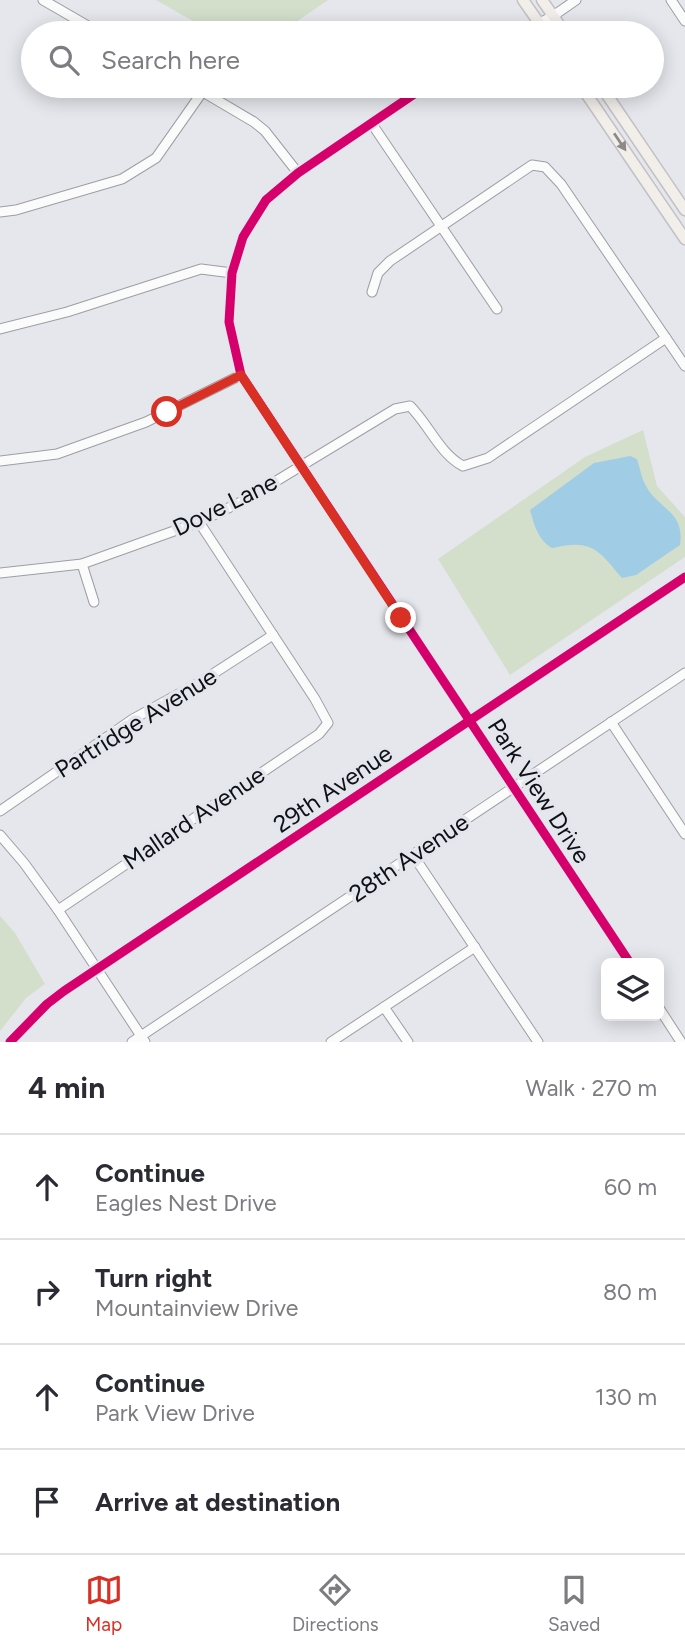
<!DOCTYPE html>
<meta charset="utf-8">
<style>
body{margin:0;font-family:Figtree,sans-serif;background:#f7f7f7;color:#2b2b33}
.controls{position:absolute;right:21px;bottom:21px;display:grid;overflow:hidden;border-radius:10px;box-shadow:0 4px 18px #0003}
.controls button{width:63px;height:63px;display:grid;place-items:center;padding:0;border:0;border-bottom:2px solid #e1e1e2;background:#fff;color:#2b2b33;font:35px sans-serif}
.stop{position:absolute;width:21px;height:21px;margin:-16px;border:5px solid #d93025;border-radius:50%;background:#fff}
.stop.end{background:#d93025;border-color:#fff;box-shadow:0 2px 7px #0008}
.list{margin:0;padding:0;list-style:none}
h2{display:flex;justify-content:space-between;align-items:center;height:91px;margin:0;padding:0 28px;font-size:30px}
h2 small{font-size:23px;font-weight:400;color:#7c7c81}
.list li{display:grid;grid-template-columns:46px 1fr auto;gap:21px;align-items:center;box-sizing:border-box;height:105px;padding:0 28px;border-top:2px solid #e1e1e2}
.list b{display:block;font-size:26px;white-space:nowrap}
.list p{margin:0;font-size:23px;white-space:nowrap;color:#7c7c81}
.list em{font-size:23px;font-style:normal;color:#7c7c81}
.icon{flex:none;width:38px;height:38px;fill:none;stroke:currentColor;stroke-width:2;stroke-linecap:round;stroke-linejoin:round}
.map{position:relative;flex:none;width:685px;height:1042px;overflow:hidden}
.search{position:absolute;background:#fff;box-shadow:0 4px 18px #0003;left:21px;right:21px;top:21px;height:77px;display:flex;align-items:center;gap:18px;box-sizing:border-box;padding:0 24px;border-radius:38px;color:#7c7c81;font-size:26px}
.sheet{height:511px;background:#fff}
nav{display:flex;justify-content:space-around;align-items:center;box-sizing:border-box;height:98px;border-top:2px solid #e1e1e2;background:#fff;font-size:19px;color:#7c7c81}
nav a{display:grid;justify-items:center;gap:4px}
nav .on{color:#d93025}
.map>svg:first-child{display:block}
.green{fill:#d3dfcb}
.water{fill:#a1cce5}
.lines{fill:none;stroke-linecap:round;stroke-linejoin:round}
.minor-casing{stroke:#9d9ea2;stroke-width:11}
.major-casing{stroke:#c2c2c4;stroke-width:13}
.minor{stroke:#fbfbfc;stroke-width:9}
.major{stroke:#f2eeea;stroke-width:10}
.cycleway-casing{stroke:#e4e6ee;stroke-width:13}
.cycleway{stroke:#d6006c;stroke-width:9}
.oneway{fill:#8c8a89}
.route{stroke:#d93025;stroke-width:9}
.labels{text-anchor:middle;stroke-width:7;stroke-linejoin:round;paint-order:stroke}
.street-label{font-size:24px;fill:#0f1013;stroke:#e4e6ee}
</style>
<div class="map">
<svg width="685" height="1042" viewBox="0 0 685 1042">
<rect width="100%" height="100%" fill="#e6e7ec"/>
<g class="green">
<polygon points="156,0 328,0 280,33 214,33"/>
<polygon points="643,430 657,486 685,517 685,557 510,675 438,559 585,457"/>
<polygon points="0,916 15,933 45,984 26,998 0,1031"/>
</g>
<path class="water" d="M 630,456 L 637,459 C 640,467 641,478 646,486 C 659,510 685,511 680,545 L 636,575 L 622,578 C 597,548 591,539 552,548 C 538,540 534,524 530,510 L 594,463 Z"/>
<g class="lines">
<g class="minor-casing">
<g id="minor">
<polyline points="43,0 100,33"/>
<polyline points="671,0 685,21"/>
<polyline points="521,33 553,16 576,0"/>
<polyline points="193,86 254,122 265,131 298,173"/>
<polyline points="426,86 298,173 266,200 243,237 232,273 229,322 241,375 630,963"/>
<polyline points="372,124 497,309"/>
<polyline points="0,212 16,210 122,179 156,158 203,91"/>
<polyline points="372,292 378,273 390,261 532,165 545,167 561,184 685,366"/>
<polyline points="0,329 67,312 201,269 232,273"/>
<polyline points="0,461 57,454 146,422 241,375"/>
<polyline points="82,564 94,602"/>
<path d="M 0,573 L 82,564 L 199,522 L 245,500 L 395,409 L 410,406 C 429,425 440,454 463,466 L 488,458 L 666,338"/>
<polyline points="611,722 685,834"/>
<polyline points="0,811 133,719 202,681 273,635"/>
<polyline points="0,835 24,863 58,910 145,1042"/>
<polyline points="413,855 538,1042"/>
<polyline points="58,910 319,734 328,723 315,699 199,522"/>
<polyline points="384,1007 408,1042"/>
<polyline points="659,1008 681,1042"/>
<polyline points="10,1042 47,1004 64,991 685,577"/>
<polyline points="132,1042 685,673"/>
<polyline points="331,1042 475,947"/>
</g>
</g>
<g class="major-casing">
<g id="major">
<polyline points="523,0 546,33"/>
<polyline points="542,0 565,33"/>
<polyline points="581,86 685,239"/>
<polyline points="601,86 685,210"/>
</g>
</g>
<use href="#minor" class="minor"/>
<use href="#major" class="major"/>
<g class="cycleway-casing">
<g id="cycleway">
<polyline points="426,86 298,173 266,200 243,237 232,273 229,322 241,375 630,963"/>
<polyline points="10,1042 47,1004 64,991 685,577"/>
</g>
</g>
<use href="#cycleway" class="cycleway"/>
</g>
<defs><path id="oneway-solid" d="M-6-.8H1V-3.2L6.5 0L1 3.2V.8H-6Z" transform="scale(1.75)"/></defs>
<use class="oneway" href="#oneway-solid" transform="translate(620 142) rotate(56)"/>
<g class="lines">
<polyline class="route" points="167,412 241,375 401,618"/>
</g>
<g class="labels">
<g class="street-label">
<text transform="translate(225 505) rotate(-26)" y="8">Dove Lane</text>
<text transform="translate(136 723) rotate(-32)" y="8">Partridge Avenue</text>
<text transform="translate(333 789) rotate(-34)" y="8">29th Avenue</text>
<text transform="translate(539 791) rotate(57)" y="8">Park View Drive</text>
<text transform="translate(194 818) rotate(-34)" y="8">Mallard Avenue</text>
<text transform="translate(409 858) rotate(-34)" y="8">28th Avenue</text>
</g>
</g>
</svg>
<div class="controls">
<button><svg class="icon" aria-label="layers" viewBox="0 0 24 24"><path d="M12 4l9 5-9 5-9-5zM3 14l9 5 9-5"/></svg></button>
</div>
<div class="stop" style="left:167px;top:412px"></div>
<div class="stop end" style="left:401px;top:618px"></div>
<div class="search"><svg class="icon" aria-label="search" viewBox="0 0 24 24"><circle cx="10" cy="10" r="6"/><path d="M15 15l6 6"/></svg>Search here</div>
</div>
<section class="sheet">
<h2>4 min<small>Walk · 270 m</small></h2>
<ul class="list">
<li><svg class="icon" aria-label="ahead" viewBox="0 0 24 24"><path d="M12 20V5M6 11l6-6 6 6"/></svg><div><b>Continue</b><p>Eagles Nest Drive</p></div><em>60 m</em></li>
<li><svg class="icon" aria-label="right" viewBox="0 0 24 24"><path d="M7 20v-9h11M14 6l5 5-5 5"/></svg><div><b>Turn right</b><p>Mountainview Drive</p></div><em>80 m</em></li>
<li><svg class="icon" aria-label="ahead" viewBox="0 0 24 24"><path d="M12 20V5M6 11l6-6 6 6"/></svg><div><b>Continue</b><p>Park View Drive</p></div><em>130 m</em></li>
<li><svg class="icon" aria-label="arrive" viewBox="0 0 24 24"><path d="M6 21V4h12l-3 4 3 4H6"/></svg><div><b>Arrive at destination</b></div></li>
</ul>
</section>
<nav>
<a class="on"><svg class="icon" aria-label="map" viewBox="0 0 24 24"><path d="M3 6l6-2 6 2 6-2v14l-6 2-6-2-6 2zM9 4v14M15 6v14"/></svg>Map</a>
<a><svg class="icon" aria-label="directions" viewBox="0 0 24 24"><path d="M12 3l9 9-9 9-9-9zM9 14v-3h6M13 9l2 2-2 2"/></svg>Directions</a>
<a><svg class="icon" aria-label="saved" viewBox="0 0 24 24"><path d="M7 4h10v16l-5-4-5 4z"/></svg>Saved</a>
</nav>
